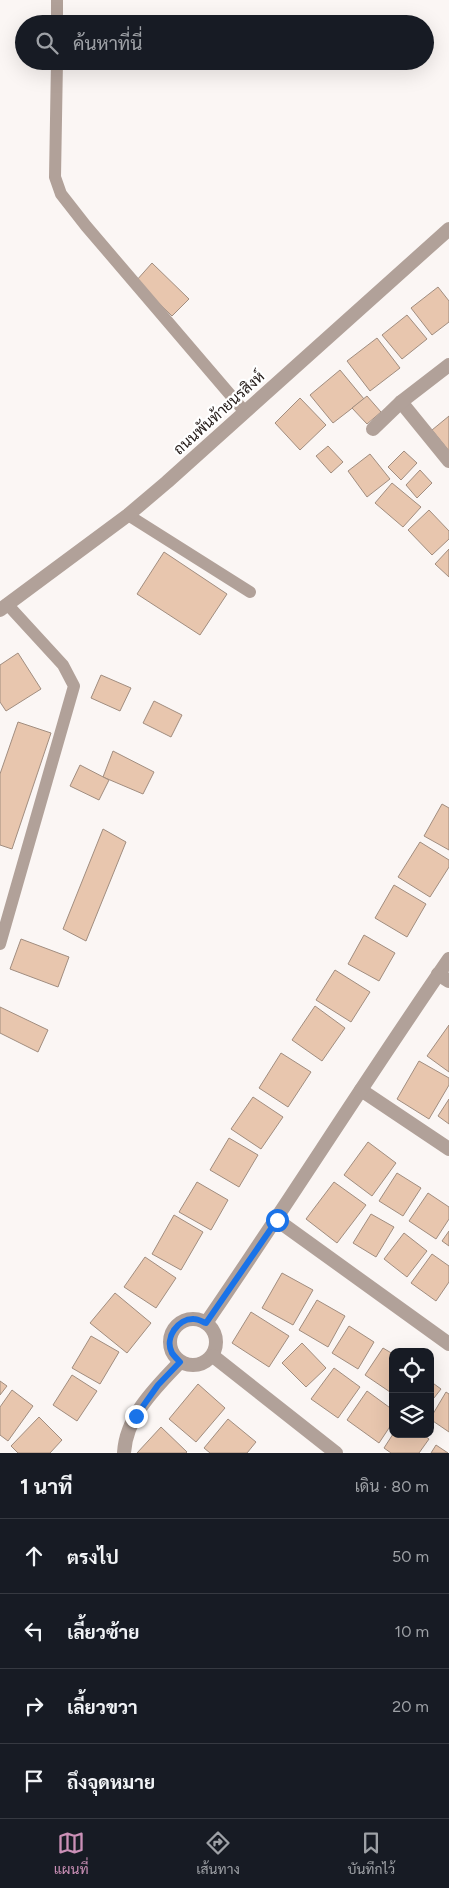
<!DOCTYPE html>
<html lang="th">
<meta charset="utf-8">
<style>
body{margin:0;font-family:Figtree,Sarabun,sans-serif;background:#242831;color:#f1f3f6}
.controls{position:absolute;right:15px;bottom:15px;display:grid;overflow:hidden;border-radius:10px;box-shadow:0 5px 20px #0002}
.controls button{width:45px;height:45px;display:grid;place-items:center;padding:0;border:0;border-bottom:1px solid #363941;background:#171b24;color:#f1f3f6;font:25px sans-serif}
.stop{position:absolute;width:15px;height:15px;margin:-11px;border:4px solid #1a73e8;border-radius:50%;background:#fff}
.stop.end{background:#1a73e8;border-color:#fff;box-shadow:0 1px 5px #0008}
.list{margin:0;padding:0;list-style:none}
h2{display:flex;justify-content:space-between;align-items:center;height:65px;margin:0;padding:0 20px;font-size:21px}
h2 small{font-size:16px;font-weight:400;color:#9ea1a6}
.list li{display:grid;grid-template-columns:32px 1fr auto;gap:15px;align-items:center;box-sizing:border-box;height:75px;padding:0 20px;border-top:1px solid #363941}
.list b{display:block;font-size:19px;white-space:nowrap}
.list em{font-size:16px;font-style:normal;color:#9ea1a6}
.icon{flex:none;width:28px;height:28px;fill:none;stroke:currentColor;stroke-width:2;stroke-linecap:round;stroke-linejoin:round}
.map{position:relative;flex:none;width:449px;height:1453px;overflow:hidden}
.search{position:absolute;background:#171b24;box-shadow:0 5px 20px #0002;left:15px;right:15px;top:15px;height:55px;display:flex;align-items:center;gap:12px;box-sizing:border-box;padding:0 18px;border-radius:28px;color:#9ea1a6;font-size:19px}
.sheet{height:365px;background:#171b24}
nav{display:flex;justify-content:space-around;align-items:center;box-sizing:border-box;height:70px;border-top:1px solid #363941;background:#171b24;font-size:14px;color:#9ea1a6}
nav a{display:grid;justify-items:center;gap:2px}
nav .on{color:#cb90b7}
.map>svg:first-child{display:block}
.building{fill:#e8c6ae;stroke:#a18d7f}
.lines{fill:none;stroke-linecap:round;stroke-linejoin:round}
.service{stroke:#b1a199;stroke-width:12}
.minor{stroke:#b1a199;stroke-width:14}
.tertiary{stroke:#b1a199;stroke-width:14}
.route{stroke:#1a73e8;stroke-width:6}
.labels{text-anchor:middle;stroke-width:4.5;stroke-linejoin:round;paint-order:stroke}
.street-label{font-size:15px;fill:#231a17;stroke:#fff}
</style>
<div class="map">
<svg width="449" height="1453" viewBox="0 0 449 1453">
<rect width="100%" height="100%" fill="#fbf6f4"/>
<g class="building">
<polygon points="152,263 189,299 172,316 136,281"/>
<polygon points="438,287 449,301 449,322 432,335 411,308"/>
<polygon points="407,315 427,339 402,359 382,335"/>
<polygon points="377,338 400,368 370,391 347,361"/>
<polygon points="340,370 364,399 333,423 310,395"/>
<polygon points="367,396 381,412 367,424 352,408"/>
<polygon points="300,398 326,425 300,450 275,423"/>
<polygon points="449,416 449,451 432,430"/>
<polygon points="328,446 343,462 331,473 316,456"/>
<polygon points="404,451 417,463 401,480 388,467"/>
<polygon points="370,454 390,479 367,497 348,471"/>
<polygon points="420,470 432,483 417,498 406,485"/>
<polygon points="392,483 421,507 403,527 375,503"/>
<polygon points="429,510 449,531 449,539 432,555 408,530"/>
<polygon points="449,549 449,577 435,564"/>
<polygon points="164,552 227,594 200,635 137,594"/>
<polygon points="18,653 41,689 6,711 0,702 0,665"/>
<polygon points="101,675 131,688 120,711 91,698"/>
<polygon points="154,701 182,715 171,737 143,723"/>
<polygon points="18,722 51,733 12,849 0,845 0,774"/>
<polygon points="113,751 154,772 143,794 103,777"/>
<polygon points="80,765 109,780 99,800 70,786"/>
<polygon points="442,804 449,808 449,850 424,836"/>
<polygon points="103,829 126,842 86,941 63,929"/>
<polygon points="420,842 449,860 449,867 430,897 398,877"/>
<polygon points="394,885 426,904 407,937 375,918"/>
<polygon points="364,935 395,953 379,981 348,964"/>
<polygon points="21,939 69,957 58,987 10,969"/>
<polygon points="335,970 370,992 351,1022 316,1000"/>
<polygon points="315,1006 345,1028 322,1061 292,1040"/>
<polygon points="0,1007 48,1030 38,1052 0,1033"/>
<polygon points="449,1025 449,1072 427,1056"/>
<polygon points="281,1053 311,1072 288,1107 259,1088"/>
<polygon points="419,1061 449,1078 449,1085 429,1119 397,1099"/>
<polygon points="253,1097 283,1117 261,1149 231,1129"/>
<polygon points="449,1099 449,1124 438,1116"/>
<polygon points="229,1138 258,1155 239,1187 210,1170"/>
<polygon points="368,1142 396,1163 372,1196 344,1175"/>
<polygon points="397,1173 421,1188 403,1216 379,1201"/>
<polygon points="197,1182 228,1200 211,1230 179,1212"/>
<polygon points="334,1182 366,1205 337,1243 306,1219"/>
<polygon points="428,1193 449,1207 449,1219 436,1239 409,1221"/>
<polygon points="371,1214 394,1227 376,1257 353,1243"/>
<polygon points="174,1215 203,1232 181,1270 152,1254"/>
<polygon points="449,1231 449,1246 442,1241"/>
<polygon points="404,1233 427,1251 407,1277 384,1259"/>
<polygon points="432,1254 449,1266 449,1282 436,1301 411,1283"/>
<polygon points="145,1257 176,1278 156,1308 124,1287"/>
<polygon points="282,1273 313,1290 293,1325 262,1308"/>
<polygon points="115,1293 151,1323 127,1353 90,1323"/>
<polygon points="317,1300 345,1316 328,1347 299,1330"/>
<polygon points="251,1312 289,1336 269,1367 232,1343"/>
<polygon points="349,1326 374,1342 358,1369 332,1353"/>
<polygon points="91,1336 119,1352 100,1384 72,1368"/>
<polygon points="302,1343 326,1368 306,1387 282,1363"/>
<polygon points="383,1348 393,1354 393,1388 390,1392 365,1375"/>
<polygon points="334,1368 360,1387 338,1418 311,1399"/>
<polygon points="72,1375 97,1391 77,1421 53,1405"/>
<polygon points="0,1381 7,1386 0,1395"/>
<polygon points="430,1381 441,1389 430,1403"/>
<polygon points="198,1384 225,1408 196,1442 169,1419"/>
<polygon points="12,1390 33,1406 8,1441 0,1435 0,1407"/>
<polygon points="367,1391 393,1410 393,1422 379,1443 347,1420"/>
<polygon points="446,1392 449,1394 449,1432 430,1419"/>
<polygon points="39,1417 62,1440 50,1453 18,1453 11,1446"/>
<polygon points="228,1419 256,1442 247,1453 210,1453 204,1448"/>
<polygon points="161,1427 187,1452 186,1453 137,1453"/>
<polygon points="393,1434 422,1434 429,1439 419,1453 391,1453 384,1448"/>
<polygon points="436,1445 448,1453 431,1453"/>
</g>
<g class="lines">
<g class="service">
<polyline points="57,24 57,0"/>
<polyline points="57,61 55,177 61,194 86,226 245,412"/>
<polyline points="128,515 250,592"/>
<polyline points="0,944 74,686 63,665 7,604"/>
</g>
<g class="minor">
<polyline points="401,402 449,461"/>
<polyline points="373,429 401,402 449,365"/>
<polyline points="438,974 449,981"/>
<polyline points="361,1090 449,1149"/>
<polyline points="277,1220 449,1344"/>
<circle cx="193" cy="1342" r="23"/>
<path d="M 206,1323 C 289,1202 366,1079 449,959"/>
<polyline points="213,1356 336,1453"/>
<path d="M 124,1453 C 126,1416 156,1387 180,1362"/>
</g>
<polyline class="tertiary" points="0,610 128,515 167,482 449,229"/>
</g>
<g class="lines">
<path class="route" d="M 136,1416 L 158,1385 L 180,1362 C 178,1360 174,1356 172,1353 C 164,1338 178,1318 194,1319 C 198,1319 203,1322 206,1323 L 277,1220"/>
</g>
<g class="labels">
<g class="street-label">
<text transform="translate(219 413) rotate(-42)" y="5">ถนนพันท้ายนรสิงห์</text>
</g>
</g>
</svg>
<div class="controls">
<button><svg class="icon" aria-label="locate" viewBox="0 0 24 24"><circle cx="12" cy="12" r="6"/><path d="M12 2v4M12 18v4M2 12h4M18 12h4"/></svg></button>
<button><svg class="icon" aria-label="layers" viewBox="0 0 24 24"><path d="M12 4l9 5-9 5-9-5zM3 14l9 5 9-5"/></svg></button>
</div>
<div class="stop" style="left:277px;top:1220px"></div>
<div class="stop end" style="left:136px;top:1416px"></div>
<div class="search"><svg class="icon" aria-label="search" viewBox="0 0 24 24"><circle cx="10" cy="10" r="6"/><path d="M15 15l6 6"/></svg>ค้นหาที่นี่</div>
</div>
<section class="sheet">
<h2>1 นาที<small>เดิน · 80 m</small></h2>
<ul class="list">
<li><svg class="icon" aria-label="ahead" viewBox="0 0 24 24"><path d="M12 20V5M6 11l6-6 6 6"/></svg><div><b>ตรงไป</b></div><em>50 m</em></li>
<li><svg class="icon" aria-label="left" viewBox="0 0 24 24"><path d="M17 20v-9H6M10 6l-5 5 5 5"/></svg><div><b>เลี้ยวซ้าย</b></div><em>10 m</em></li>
<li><svg class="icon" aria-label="right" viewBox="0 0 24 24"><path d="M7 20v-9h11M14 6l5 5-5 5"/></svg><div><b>เลี้ยวขวา</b></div><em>20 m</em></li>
<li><svg class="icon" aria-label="arrive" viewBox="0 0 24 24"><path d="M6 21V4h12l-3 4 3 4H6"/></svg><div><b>ถึงจุดหมาย</b></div></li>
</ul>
</section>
<nav>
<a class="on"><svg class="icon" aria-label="map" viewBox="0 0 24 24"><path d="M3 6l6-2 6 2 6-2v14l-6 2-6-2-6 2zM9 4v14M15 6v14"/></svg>แผนที่</a>
<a><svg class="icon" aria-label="directions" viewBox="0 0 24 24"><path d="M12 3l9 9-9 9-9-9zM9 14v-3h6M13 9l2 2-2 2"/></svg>เส้นทาง</a>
<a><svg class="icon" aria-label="saved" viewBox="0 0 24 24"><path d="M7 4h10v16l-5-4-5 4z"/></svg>บันทึกไว้</a>
</nav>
